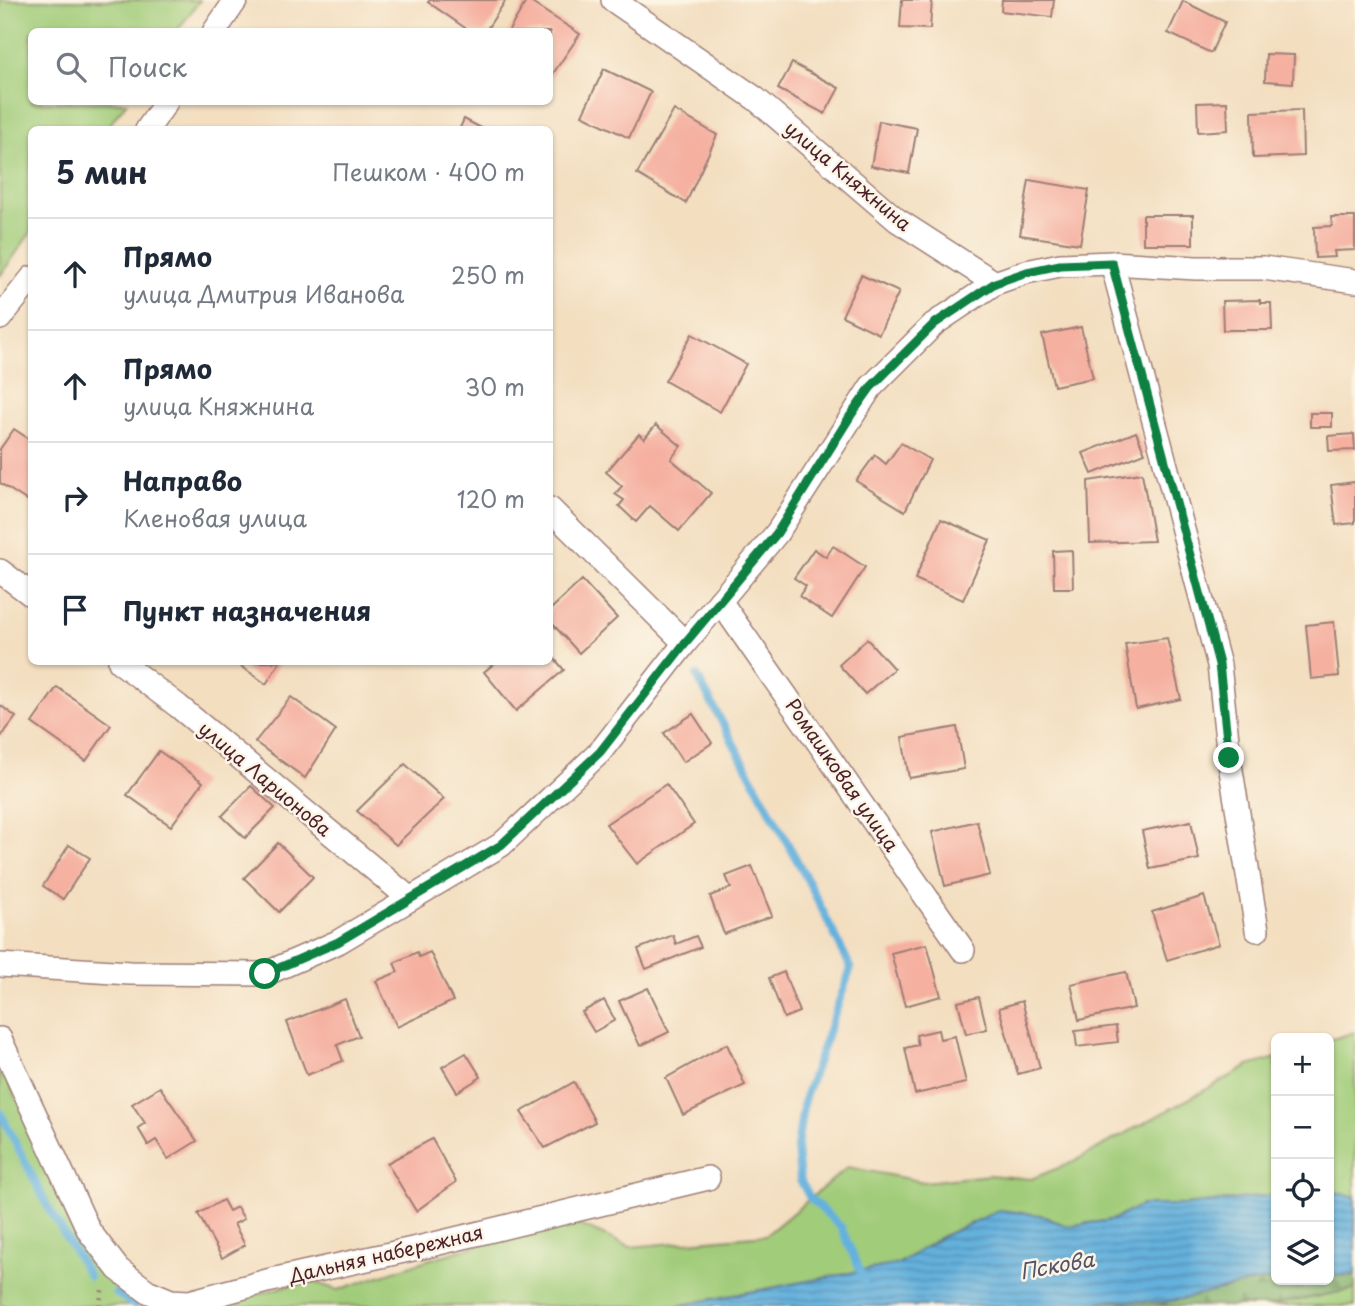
<!DOCTYPE html>
<html lang="ru">
<meta charset="utf-8">
<style>
body{margin:0;font-family:"Playpen Sans",sans-serif;background:#f2f2f3;color:#1f2937}
.controls{position:absolute;right:21px;bottom:21px;display:grid;overflow:hidden;border-radius:10px;box-shadow:0 2px 5px #0004}
.controls button{width:63px;height:63px;display:grid;place-items:center;padding:0;border:0;border-bottom:2px solid #e0e1e3;background:#fff;color:#1f2937;font:35px sans-serif}
.stop{position:absolute;width:21px;height:21px;margin:-16px;border:5px solid #0b8043;border-radius:50%;background:#fff}
.stop.end{background:#0b8043;border-color:#fff;box-shadow:0 2px 7px #0008}
.list{margin:0;padding:0;list-style:none}
h2{display:flex;justify-content:space-between;align-items:center;height:91px;margin:0;padding:0 28px;font-size:30px}
h2 small{font-size:23px;font-weight:400;color:#747a83}
.list li{display:grid;grid-template-columns:46px 1fr auto;gap:21px;align-items:center;box-sizing:border-box;height:112px;padding:0 28px;border-top:2px solid #e0e1e3}
.list b{display:block;font-size:26px;white-space:nowrap}
.list p{margin:0;font-size:23px;white-space:nowrap;color:#747a83}
.list em{font-size:23px;font-style:normal;color:#747a83}
.icon{flex:none;width:38px;height:38px;fill:none;stroke:currentColor;stroke-width:2;stroke-linecap:round;stroke-linejoin:round}
.map{position:relative;flex:none;width:1355px;height:1306px;overflow:hidden}
.search{position:absolute;background:#fff;box-shadow:0 2px 5px #0004;left:28px;top:28px;width:525px;height:77px;display:flex;align-items:center;gap:18px;box-sizing:border-box;padding:0 24px;border-radius:10px;color:#747a83;font-size:26px}
.panel{position:absolute;background:#fff;box-shadow:0 2px 5px #0004;left:28px;top:126px;width:525px;height:539px;border-radius:10px}
.map>svg:first-child{display:block}
.grass{fill:#a1cc79;stroke:#767652;stroke-width:2}
.forest{fill:url(#forest-firs);stroke:#65684a;stroke-width:2}
.water{fill:url(#water-rules);stroke:#576884;stroke-width:2}
.lines{fill:none;stroke-linecap:round;stroke-linejoin:round}
.stream{stroke:#64b1dd;stroke-width:8}
.building{fill:#f5b0a0}
.street-casing{stroke:#9e7e76;stroke-width:26}
.path{stroke:#9e7e76;stroke-width:4.5;stroke-dasharray:2 5;stroke-linecap:butt}
.street{stroke:#fff;stroke-width:23}
.route{stroke:#0b8043;stroke-width:9}
.labels{text-anchor:middle;stroke-width:5;stroke-linejoin:round;paint-order:stroke}
.street-label{font-size:19px;fill:#4a1f2b;stroke:#fcf5e5}
.water-label{font-size:21px;font-style:italic;fill:#535269;stroke:#fcf5e5}
</style>
<div class="map">
<svg width="1355" height="1306" viewBox="0 0 1355 1306">
<defs>
<pattern id="forest-firs" width="22" height="20" patternUnits="userSpaceOnUse" patternTransform="scale(1.75)"><rect width="22" height="20" fill="#80b069"/><path d="M5 1l3.5 6h-7zM16 11l3.5 6h-7z" fill="#6b8f57"/></pattern>
<pattern id="water-rules" width="6" height="5" patternUnits="userSpaceOnUse" patternTransform="scale(1.75)"><rect width="6" height="5" fill="#64b1dd"/><path d="M0 2.5h6" fill="none" stroke="#548fb3"/></pattern>
</defs>
<rect width="100%" height="100%" fill="#fcf5e5"/>
<filter id="ink" filterUnits="userSpaceOnUse"><feTurbulence type="fractalNoise" baseFrequency=".0143" numOctaves="2"/><feDisplacementMap in="SourceGraphic" scale="14" xChannelSelector="R" yChannelSelector="G"/><feConvolveMatrix kernelMatrix="1 2 1 2 8 2 1 2 1" color-interpolation-filters="sRGB"/></filter>
<filter id="wash" filterUnits="userSpaceOnUse"><feTurbulence type="fractalNoise" baseFrequency=".00686" numOctaves="4" result="noise"/><feDisplacementMap in="SourceGraphic" scale="28" xChannelSelector="R" yChannelSelector="G"/><feGaussianBlur stdDeviation="1.57" result="paint"/><feColorMatrix in="noise" values="0 0 0 0 0 0 0 0 0 0 0 0 0 0 0 0 0 1.4 0 .05"/><feComposite in="paint" operator="in"/></filter>
<g filter="url(#wash)">
<rect width="100%" height="100%" fill="#f3dec0"/>
<g class="grass">
<polygon points="0,0 200,0 177,31 32,32 32,102 127,102 106,129 32,130 31,232 0,276"/>
<polygon points="1355,1032 1355,1195 1353,1198 1329,1190 1329,1040"/>
<polygon points="1276,1058 1276,1195 1186,1205 1142,1205 1112,1220 1067,1226 1040,1215 943,1236 898,1264 676,1306 216,1306 307,1280 338,1290 427,1260 525,1232 578,1224 630,1247 766,1235 848,1167 924,1182 989,1175 1031,1179 1073,1162 1249,1066"/>
<polygon points="0,1065 96,1258 142,1306 0,1306"/>
<polygon points="1355,1289 1355,1306 1268,1306"/>
</g>
<polygon class="forest" points="1355,1275 1355,1289 1268,1306 1088,1306 1104,1300 1163,1302 1259,1280 1329,1280 1329,1276"/>
<g class="water">
<polygon points="1329,1190 1352,1197 1355,1195 1355,1275 1329,1276"/>
<path d="M 1276,1195 L 1276,1279 C 1238,1282 1201,1298 1163,1302 C 1136,1304 1114,1296 1088,1306 L 676,1306 L 898,1264 L 943,1236 L 1000,1210 L 1040,1215 L 1067,1226 L 1112,1220 L 1142,1205 L 1186,1205 Z"/>
</g>
<g class="lines">
<g class="stream">
<polyline points="697,676 807,879 851,968 804,1100 797,1147 800,1180 810,1198 841,1227 864,1280"/>
<polyline points="0,1112 48,1207 89,1276"/>
<polyline points="116,1293 135,1306"/>
</g>
</g>
<g id="blocks">
<g class="building">
<polygon points="430,0 506,0 485,32 471,32 428,2"/>
<polygon points="527,0 580,34 550,78 550,32 508,32"/>
<polygon points="902,0 932,0 930,29 900,28"/>
<polygon points="1002,0 1054,0 1052,17 1001,11"/>
<polygon points="1183,1 1225,22 1211,53 1168,33"/>
<polygon points="1266,54 1294,55 1293,83 1265,81"/>
<polygon points="792,63 839,88 825,114 778,89"/>
<polygon points="604,69 651,92 629,138 582,115"/>
<polygon points="1227,102 1228,130 1198,132 1197,103"/>
<polygon points="674,110 717,135 686,203 637,174"/>
<polygon points="1302,110 1303,156 1253,158 1252,112"/>
<polygon points="464,119 485,130 459,130"/>
<polygon points="879,121 917,128 909,173 871,166"/>
<polygon points="1029,180 1089,190 1080,244 1020,235"/>
<rect x="1143" y="215" width="50" height="29"/>
<polygon points="1331,217 1355,217 1355,250 1334,251 1335,257 1315,258 1314,227 1332,226"/>
<polygon points="861,275 899,292 879,334 842,316"/>
<polygon points="1260,300 1260,303 1271,303 1272,330 1223,330 1222,301"/>
<polygon points="1081,327 1093,378 1054,386 1042,335"/>
<polygon points="692,334 746,364 720,412 665,381"/>
<rect x="1310" y="413" width="22" height="14"/>
<polygon points="656,425 681,446 671,459 711,493 679,531 650,506 636,522 619,506 624,500 615,494 622,486 606,472 639,434 644,439"/>
<polygon points="14,429 32,441 32,504 0,483 0,449"/>
<polygon points="1136,432 1145,453 1092,474 1083,453"/>
<polygon points="1354,434 1355,450 1329,451 1328,436"/>
<polygon points="901,443 930,460 905,511 856,481 875,455 886,464"/>
<polygon points="1142,473 1154,541 1090,543 1088,481"/>
<polygon points="1355,482 1355,523 1336,525 1331,485"/>
<polygon points="941,519 990,540 963,600 915,579"/>
<polygon points="833,546 865,567 832,618 799,596 806,586 794,578 814,549 826,557"/>
<polygon points="1072,550 1073,588 1054,588 1053,551"/>
<polygon points="582,580 617,618 579,653 550,621 550,610"/>
<polygon points="1334,622 1339,676 1311,679 1306,625"/>
<polygon points="1167,638 1181,699 1136,709 1125,644"/>
<polygon points="867,639 894,669 865,694 839,665"/>
<polygon points="550,653 564,670 516,711 484,672 496,662 550,662"/>
<polygon points="235,662 280,662 266,684"/>
<polygon points="57,687 111,725 86,761 32,723"/>
<polygon points="291,697 336,730 305,778 255,742"/>
<polygon points="0,705 16,717 0,738"/>
<polygon points="693,714 712,743 683,762 664,733"/>
<polygon points="957,727 964,769 909,778 902,737"/>
<polygon points="159,751 203,782 171,826 127,795"/>
<polygon points="405,764 444,799 396,845 357,811"/>
<polygon points="666,784 694,824 637,864 606,824"/>
<polygon points="251,786 275,808 245,838 222,816"/>
<polygon points="977,821 990,875 945,886 932,832"/>
<polygon points="1191,821 1199,859 1150,869 1142,831"/>
<polygon points="278,843 313,877 279,912 244,878"/>
<polygon points="69,845 90,858 63,899 43,886"/>
<polygon points="752,866 772,916 724,934 710,896 731,888 726,876"/>
<polygon points="1204,896 1219,944 1167,960 1152,912"/>
<polygon points="673,935 676,944 696,936 701,947 646,969 638,949"/>
<polygon points="927,944 941,996 905,1006 891,953"/>
<polygon points="417,952 419,957 430,952 453,1001 397,1027 376,981 398,972 394,963"/>
<polygon points="784,972 799,1012 784,1018 769,978"/>
<polygon points="1126,972 1134,1008 1079,1020 1071,984"/>
<polygon points="648,988 669,1032 640,1046 619,1001"/>
<polygon points="979,997 987,1029 966,1034 958,1002"/>
<polygon points="345,999 359,1036 337,1045 343,1061 307,1075 287,1022"/>
<polygon points="604,1000 615,1020 594,1032 582,1012"/>
<polygon points="1022,1001 1040,1068 1018,1074 999,1008"/>
<polygon points="1116,1026 1118,1042 1077,1047 1075,1031"/>
<polygon points="938,1030 940,1039 955,1036 966,1083 915,1094 905,1048 918,1045 916,1035"/>
<polygon points="727,1044 745,1085 683,1115 666,1078"/>
<polygon points="466,1053 481,1077 457,1092 442,1067"/>
<polygon points="574,1082 595,1122 545,1148 521,1112"/>
<polygon points="160,1087 197,1141 168,1159 156,1140 148,1145 138,1128 145,1123 132,1104"/>
<polygon points="432,1139 456,1182 416,1211 387,1163"/>
<polygon points="223,1200 229,1211 237,1207 244,1219 234,1224 245,1245 222,1258 198,1214"/>
</g>
</g>
</g>
<g filter="url(#ink)">
<use href="#blocks" fill-opacity="0" stroke="#9e7e76" stroke-width="2"/>
<g class="lines">
<g class="street-casing">
<g id="street">
<polyline points="613,0 756,99 897,220 995,283 1026,272 1060,265 1112,263 1196,268 1263,268 1355,281"/>
<polyline points="214,32 236,0"/>
<polyline points="147,130 166,102"/>
<polyline points="1112,263 1219,665 1229,758 1257,930"/>
<polyline points="0,318 32,278"/>
<polyline points="550,509 685,643"/>
<polyline points="0,571 32,595"/>
<polyline points="720,601 963,950"/>
<polyline points="120,662 178,706 409,898"/>
<polyline points="0,965 130,973 265,974 338,942 501,845 600,752 685,643 777,533 871,387 934,324 995,283"/>
<polyline points="0,1039 89,1231 118,1269 147,1291 171,1301 189,1302 267,1281 422,1247 708,1178"/>
</g>
</g>
<polyline class="path" points="99,1306 103,1286"/>
<use href="#street" class="street"/>
</g>
</g>
<g class="lines" filter="url(#ink)">
<polyline class="route" points="265,974 338,942 501,845 600,752 685,643 777,533 851,415 871,387 934,324 995,283 1027,272 1060,265 1112,263 1219,664 1229,758"/>
</g>
<g class="labels">
<g class="street-label">
<text transform="translate(848 176) rotate(40)" y="7">улица Княжнина</text>
<text transform="translate(842 775) rotate(55)" y="7">Ромашковая улица</text>
<text transform="translate(265 779) rotate(40)" y="7">улица Ларионова</text>
<text transform="translate(386 1254) rotate(-13)" y="7">Дальняя набережная</text>
</g>
<g class="water-label">
<text transform="translate(1057 1266) rotate(-10)" y="7">Пскова</text>
</g>
</g>
</svg>
<div class="controls">
<button>+</button>
<button>−</button>
<button><svg class="icon" aria-label="locate" viewBox="0 0 24 24"><circle cx="12" cy="12" r="6"/><path d="M12 2v4M12 18v4M2 12h4M18 12h4"/></svg></button>
<button><svg class="icon" aria-label="layers" viewBox="0 0 24 24"><path d="M12 4l9 5-9 5-9-5zM3 14l9 5 9-5"/></svg></button>
</div>
<div class="stop" style="left:265px;top:974px"></div>
<div class="stop end" style="left:1229px;top:758px"></div>
<div class="search"><svg class="icon" aria-label="search" viewBox="0 0 24 24"><circle cx="10" cy="10" r="6"/><path d="M15 15l6 6"/></svg>Поиск</div>
<section class="panel">
<h2>5 мин<small>Пешком · 400 m</small></h2>
<ul class="list">
<li><svg class="icon" aria-label="ahead" viewBox="0 0 24 24"><path d="M12 20V5M6 11l6-6 6 6"/></svg><div><b>Прямо</b><p>улица Дмитрия Иванова</p></div><em>250 m</em></li>
<li><svg class="icon" aria-label="ahead" viewBox="0 0 24 24"><path d="M12 20V5M6 11l6-6 6 6"/></svg><div><b>Прямо</b><p>улица Княжнина</p></div><em>30 m</em></li>
<li><svg class="icon" aria-label="right" viewBox="0 0 24 24"><path d="M7 20v-9h11M14 6l5 5-5 5"/></svg><div><b>Направо</b><p>Кленовая улица</p></div><em>120 m</em></li>
<li><svg class="icon" aria-label="arrive" viewBox="0 0 24 24"><path d="M6 21V4h12l-3 4 3 4H6"/></svg><div><b>Пункт назначения</b></div></li>
</ul>
</section>
</div>
